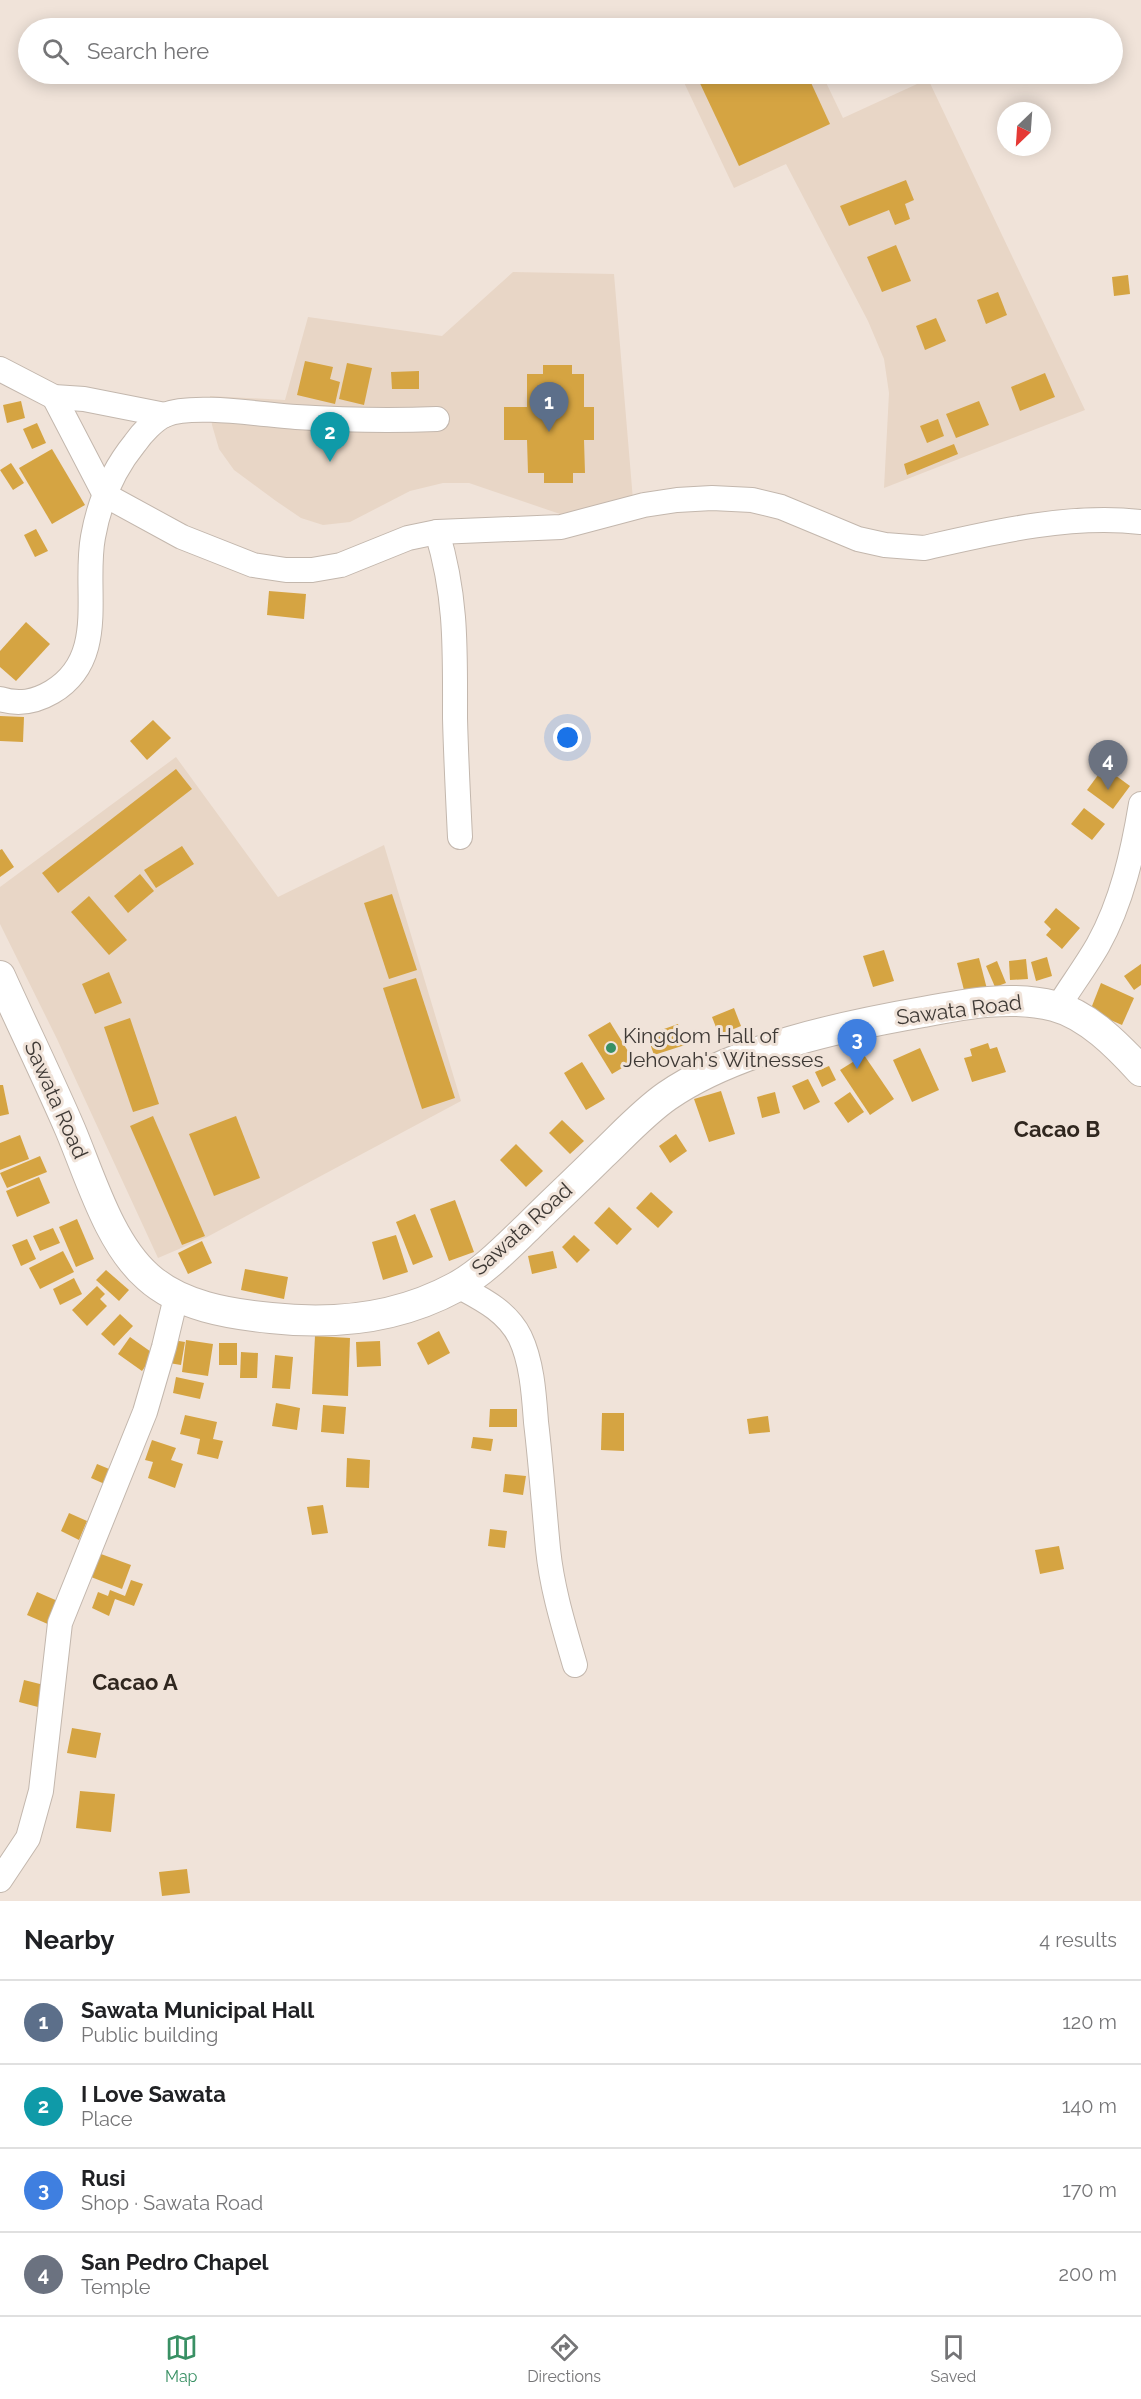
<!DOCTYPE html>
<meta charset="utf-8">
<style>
body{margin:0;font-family:Raleway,sans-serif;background:#f2f2f2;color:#202124}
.compass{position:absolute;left:997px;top:102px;width:54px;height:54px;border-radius:50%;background:#fff;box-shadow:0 3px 15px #0003;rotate:205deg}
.you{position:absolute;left:568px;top:738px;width:21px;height:21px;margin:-15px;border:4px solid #fff;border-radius:50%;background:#1a73e8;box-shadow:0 0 0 9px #1a73e833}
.badge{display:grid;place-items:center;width:39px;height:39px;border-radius:50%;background:#399064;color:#fff;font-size:20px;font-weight:700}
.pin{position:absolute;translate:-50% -50px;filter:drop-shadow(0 2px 3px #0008)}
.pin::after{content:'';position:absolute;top:32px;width:21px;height:18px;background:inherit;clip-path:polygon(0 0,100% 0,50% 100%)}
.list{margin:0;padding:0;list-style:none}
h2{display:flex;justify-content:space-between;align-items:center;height:78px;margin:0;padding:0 24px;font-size:26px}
h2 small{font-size:20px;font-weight:400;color:#757577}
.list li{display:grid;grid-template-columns:39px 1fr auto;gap:18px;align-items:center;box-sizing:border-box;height:84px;padding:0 24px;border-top:2px solid #e0e0e0}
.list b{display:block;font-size:22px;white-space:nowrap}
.list p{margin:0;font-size:20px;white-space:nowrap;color:#757577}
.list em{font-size:20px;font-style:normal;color:#757577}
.icon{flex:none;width:33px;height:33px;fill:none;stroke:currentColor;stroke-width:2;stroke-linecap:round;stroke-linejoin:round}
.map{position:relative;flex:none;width:1141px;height:1901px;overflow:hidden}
.search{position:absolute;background:#fff;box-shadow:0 3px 15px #0003;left:18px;right:18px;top:18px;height:66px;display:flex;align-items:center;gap:15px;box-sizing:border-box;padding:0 21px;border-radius:33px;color:#757577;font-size:22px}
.sheet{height:414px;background:#fff}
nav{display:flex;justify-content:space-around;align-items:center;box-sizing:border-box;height:84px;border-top:2px solid #e0e0e0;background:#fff;font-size:16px;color:#757577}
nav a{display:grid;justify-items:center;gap:3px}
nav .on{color:#399064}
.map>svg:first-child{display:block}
.built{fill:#e8d6c6}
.building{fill:#d5a442}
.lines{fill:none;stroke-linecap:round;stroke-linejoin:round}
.minor-casing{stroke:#c3b7ad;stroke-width:26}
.major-casing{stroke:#c3b7ad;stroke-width:32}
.minor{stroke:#fff;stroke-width:24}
.major{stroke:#fff;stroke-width:30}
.poi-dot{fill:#399064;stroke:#f0e3d9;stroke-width:2}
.labels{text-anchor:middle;stroke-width:6;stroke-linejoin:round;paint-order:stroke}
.street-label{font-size:21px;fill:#3e3935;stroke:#f0e3d9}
.poi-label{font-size:21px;fill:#3e3935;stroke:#f0e3d9;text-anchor:start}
.neighbourhood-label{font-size:22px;font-weight:bold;fill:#30271f;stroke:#f0e3d9}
</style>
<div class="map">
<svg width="1141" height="1901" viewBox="0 0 1141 1901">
<rect width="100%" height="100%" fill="#f0e3d9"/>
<g class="built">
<polygon points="680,74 822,74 843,118 928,79 1085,410 884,488 889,393 884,359 868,321 786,164 734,188"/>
<polygon points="513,272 614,274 633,500 563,515 469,483 443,483 410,491 350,522 323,525 301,518 276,501 234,470 219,449 212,425 210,396 285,400 308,317 442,336"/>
<polygon points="176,757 278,897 384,845 461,1101 207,1237 158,1258 57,1039 0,924 0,887"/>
</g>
<g class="building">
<polygon points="704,74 807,74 830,124 739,166 697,77"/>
<polygon points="906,180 914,200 905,204 910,219 895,225 889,210 849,226 840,206"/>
<polygon points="896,245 911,281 882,292 867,257"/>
<polygon points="1128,275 1130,294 1114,296 1112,277"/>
<polygon points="998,292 1007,315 986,324 977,300"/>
<polygon points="936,318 946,341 925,350 916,326"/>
<polygon points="305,361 333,367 330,379 340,382 335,404 297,395"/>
<polygon points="347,363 372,368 364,405 339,399"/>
<polygon points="543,365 572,365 572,374 584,374 584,407 594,407 594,440 584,440 585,473 573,473 573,483 544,483 544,473 528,473 527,440 504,440 504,407 527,407 527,374 543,374"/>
<polygon points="419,371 419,389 392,389 391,372"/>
<polygon points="1045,373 1055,397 1020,411 1011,387"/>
<polygon points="21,401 25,418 7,423 3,405"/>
<polygon points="979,401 989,425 956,438 946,414"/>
<polygon points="938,419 944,436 927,443 920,426"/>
<polygon points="37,423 46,443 32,449 23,429"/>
<polygon points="954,444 958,454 907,475 904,464"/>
<polygon points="52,449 85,505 52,524 19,468"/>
<polygon points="11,463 24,483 13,490 0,470"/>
<polygon points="36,529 48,551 35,557 24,535"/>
<polygon points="269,591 306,594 304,619 267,615"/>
<polygon points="26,622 50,644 16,681 0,667 0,651"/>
<polygon points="0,716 24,717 23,742 0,741"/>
<polygon points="153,720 171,738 147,760 130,741"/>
<polygon points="1104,767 1130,786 1113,809 1087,790"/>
<polygon points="176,769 192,789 58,893 42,873"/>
<polygon points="1084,808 1105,824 1092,840 1071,824"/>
<polygon points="182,846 194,864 156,888 144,870"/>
<polygon points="2,849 14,867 0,877 0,850"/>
<polygon points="140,874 154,891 128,913 114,896"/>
<polygon points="392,894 417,970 389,979 364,903"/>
<polygon points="89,896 127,940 109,955 71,912"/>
<polygon points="1056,908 1080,928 1062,949 1046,935 1051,929 1044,922"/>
<polygon points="884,950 894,981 873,987 863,956"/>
<polygon points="1047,957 1052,976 1036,981 1031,962"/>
<polygon points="979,958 987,989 965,994 957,963"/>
<polygon points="1026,959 1028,979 1010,980 1009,961"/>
<polygon points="997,961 1006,983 995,987 986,966"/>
<polygon points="1141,964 1141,985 1134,990 1124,976"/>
<polygon points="109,972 122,1003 95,1014 82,984"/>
<polygon points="416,978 455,1098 422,1109 383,988"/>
<polygon points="1101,983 1134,998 1122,1025 1090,1011"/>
<polygon points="734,1008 741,1026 719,1035 712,1017"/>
<polygon points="130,1018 159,1104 133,1112 104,1027"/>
<polygon points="610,1022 634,1061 612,1074 588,1035"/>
<polygon points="678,1024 685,1045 654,1055 647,1035"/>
<polygon points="988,1043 990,1049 997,1047 1006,1072 972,1082 964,1058 972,1056 970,1049"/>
<polygon points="920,1048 939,1090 912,1102 893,1060"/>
<polygon points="864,1055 894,1099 870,1115 840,1070"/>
<polygon points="582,1062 605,1099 586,1110 564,1073"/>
<polygon points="829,1066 836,1080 822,1087 815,1072"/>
<polygon points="808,1079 820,1102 804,1110 792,1086"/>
<polygon points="0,1085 3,1085 9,1114 0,1116"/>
<polygon points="721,1091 735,1134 709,1142 694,1099"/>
<polygon points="775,1092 780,1113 762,1118 757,1097"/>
<polygon points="850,1092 864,1112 848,1123 834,1103"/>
<polygon points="153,1116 205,1236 182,1245 130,1126"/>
<polygon points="236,1116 260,1178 214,1196 189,1134"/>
<polygon points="562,1120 584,1141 570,1154 549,1133"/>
<polygon points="676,1134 687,1151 670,1163 659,1146"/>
<polygon points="20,1135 29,1159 0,1170 0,1143"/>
<polygon points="516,1144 543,1171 526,1187 500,1160"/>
<polygon points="40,1156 47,1172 7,1188 0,1173"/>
<polygon points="39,1177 50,1203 17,1217 6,1191"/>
<polygon points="651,1192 673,1212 658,1228 636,1208"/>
<polygon points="455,1200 474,1252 449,1261 430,1209"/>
<polygon points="609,1207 632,1229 617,1245 594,1223"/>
<polygon points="415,1214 433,1257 413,1265 396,1222"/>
<polygon points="77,1219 94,1259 76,1267 59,1227"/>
<polygon points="53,1228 60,1243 40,1251 33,1236"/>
<polygon points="396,1235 408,1272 383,1280 372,1242"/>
<polygon points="574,1235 590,1250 577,1263 562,1247"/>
<polygon points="27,1239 36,1259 21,1266 12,1245"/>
<polygon points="202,1241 212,1263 188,1274 178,1253"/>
<polygon points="63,1251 74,1272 40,1289 29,1268"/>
<polygon points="553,1251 557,1268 532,1274 528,1256"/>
<polygon points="245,1269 288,1277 284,1299 241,1290"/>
<polygon points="106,1270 129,1290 119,1301 96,1280"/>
<polygon points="74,1278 82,1294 60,1305 53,1289"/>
<polygon points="97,1286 105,1294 100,1299 107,1306 87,1326 72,1310"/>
<polygon points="120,1314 133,1326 114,1346 101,1334"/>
<polygon points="439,1331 450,1353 428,1365 417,1343"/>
<polygon points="315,1336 350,1338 348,1396 312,1394"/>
<polygon points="130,1337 154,1354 142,1371 118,1354"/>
<polygon points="173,1340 185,1342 181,1365 169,1363"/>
<polygon points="186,1340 213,1344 208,1376 182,1372"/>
<polygon points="380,1341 381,1366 357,1367 356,1342"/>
<rect x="219" y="1343" width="18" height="22"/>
<polygon points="241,1352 258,1353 257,1378 240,1378"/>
<polygon points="275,1355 293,1357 290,1389 272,1388"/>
<polygon points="176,1377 204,1383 200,1399 173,1393"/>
<polygon points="276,1403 300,1408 297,1430 272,1426"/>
<polygon points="323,1405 346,1407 344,1434 321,1432"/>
<polygon points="490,1409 517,1409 517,1427 489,1427"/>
<polygon points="602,1413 624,1413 624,1451 601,1450"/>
<polygon points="185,1415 217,1422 213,1439 223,1441 218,1459 197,1454 200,1439 180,1434"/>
<polygon points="768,1416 770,1432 749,1434 747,1419"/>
<polygon points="473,1437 493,1439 491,1451 471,1448"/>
<polygon points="152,1440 176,1448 171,1460 183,1464 175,1488 148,1478 153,1462 145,1460"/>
<polygon points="347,1458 370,1460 369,1488 346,1487"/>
<polygon points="97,1464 114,1471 107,1485 91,1478"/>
<polygon points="505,1474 526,1476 523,1495 503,1492"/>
<polygon points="323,1505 328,1533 312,1535 307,1507"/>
<polygon points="69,1513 87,1521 79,1540 61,1531"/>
<polygon points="490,1529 507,1531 505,1548 488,1546"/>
<polygon points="1059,1546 1064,1569 1040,1574 1035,1550"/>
<polygon points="101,1554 131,1565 122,1589 91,1577"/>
<polygon points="131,1580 143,1584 134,1606 115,1599 109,1616 92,1608 98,1592 108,1596 110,1590 125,1596"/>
<polygon points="37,1592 60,1602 50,1625 27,1615"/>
<polygon points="24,1680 44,1685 38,1707 19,1702"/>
<polygon points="72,1728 101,1733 96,1758 67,1753"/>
<polygon points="80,1791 115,1794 111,1832 76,1828"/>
<polygon points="187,1869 190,1893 162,1896 159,1872"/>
</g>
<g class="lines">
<g class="minor-casing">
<g id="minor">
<polyline points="0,369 54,397 84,399 165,415"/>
<path d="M 54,397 L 105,495 L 182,537 L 253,565 L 286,570 L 312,570 L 341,565 L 408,538 L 437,532 L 561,527 L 644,505 L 677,500 L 712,498 L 752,500 L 781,507 L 858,539 L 885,545 L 924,548 C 994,532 1068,514 1141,522"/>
<path d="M 437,532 C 457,598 455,650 455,718 C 456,758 458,797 460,837"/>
<path d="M 0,699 C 19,705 35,702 52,692 C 109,658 83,590 93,537 C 99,503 113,470 135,443 C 142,433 154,420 165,415 C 192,403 264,415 296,417 C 343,420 390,421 437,419"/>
<path d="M 1058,1007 C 1071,986 1086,966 1098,945 C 1122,902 1133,852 1141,804"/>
<path d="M 458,1286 C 482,1299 507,1311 520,1337 C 532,1362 534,1395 536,1422 C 541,1464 544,1507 548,1549 C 552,1589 564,1627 575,1665"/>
<polyline points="0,1880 28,1838 41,1791 60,1623 145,1412 164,1347 176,1297"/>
</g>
</g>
<g class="major-casing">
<path id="major" d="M 0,976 C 23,1027 48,1078 70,1129 C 90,1176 109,1243 148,1277 C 180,1306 229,1314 271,1318 C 334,1325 399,1318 456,1287 C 483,1272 506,1248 529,1226 C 553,1202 578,1179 602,1155 C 623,1135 644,1112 667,1096 C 735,1049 843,1026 923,1012 C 965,1004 1012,995 1054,1006 C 1088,1015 1118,1046 1141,1071"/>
</g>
<use href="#minor" class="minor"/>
<use href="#major" class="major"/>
</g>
<circle class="poi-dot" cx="611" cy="1048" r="6"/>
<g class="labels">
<g class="street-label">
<text transform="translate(959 1010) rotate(-7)" y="7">Sawata Road</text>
<text transform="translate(56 1100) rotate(66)" y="7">Sawata Road</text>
<text transform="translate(522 1229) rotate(-42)" y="7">Sawata Road</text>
</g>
<g class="poi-label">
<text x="623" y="1043">Kingdom Hall of<tspan x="623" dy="24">Jehovah's Witnesses</tspan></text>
</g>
<g class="neighbourhood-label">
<text x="1057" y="1137">Cacao B</text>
<text x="135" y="1690">Cacao A</text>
</g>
</g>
</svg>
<svg class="compass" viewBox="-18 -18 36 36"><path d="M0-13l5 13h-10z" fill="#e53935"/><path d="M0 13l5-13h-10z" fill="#757577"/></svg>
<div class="you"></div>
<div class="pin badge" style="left:549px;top:432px;background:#5c6f8a">1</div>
<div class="pin badge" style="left:330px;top:462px;background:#0f9aa8">2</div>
<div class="pin badge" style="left:857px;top:1069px;background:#3f7fe0">3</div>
<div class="pin badge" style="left:1108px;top:790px;background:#6b7280">4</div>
<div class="search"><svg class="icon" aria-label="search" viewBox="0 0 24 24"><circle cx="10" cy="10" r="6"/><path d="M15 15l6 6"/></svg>Search here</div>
</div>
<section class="sheet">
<h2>Nearby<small>4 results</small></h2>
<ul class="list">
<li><span class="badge" style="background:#5c6f8a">1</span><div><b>Sawata Municipal Hall</b><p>Public building</p></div><em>120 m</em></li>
<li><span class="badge" style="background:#0f9aa8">2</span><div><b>I Love Sawata</b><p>Place</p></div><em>140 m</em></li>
<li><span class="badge" style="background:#3f7fe0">3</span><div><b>Rusi</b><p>Shop · Sawata Road</p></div><em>170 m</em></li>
<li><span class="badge" style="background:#6b7280">4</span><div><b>San Pedro Chapel</b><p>Temple</p></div><em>200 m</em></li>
</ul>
</section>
<nav>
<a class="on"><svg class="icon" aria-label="map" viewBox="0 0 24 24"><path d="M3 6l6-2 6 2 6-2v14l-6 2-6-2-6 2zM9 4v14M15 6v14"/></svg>Map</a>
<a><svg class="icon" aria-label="directions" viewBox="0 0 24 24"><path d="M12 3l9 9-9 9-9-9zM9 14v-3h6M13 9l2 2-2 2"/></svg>Directions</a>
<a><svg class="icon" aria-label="saved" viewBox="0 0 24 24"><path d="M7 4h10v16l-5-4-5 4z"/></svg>Saved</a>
</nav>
